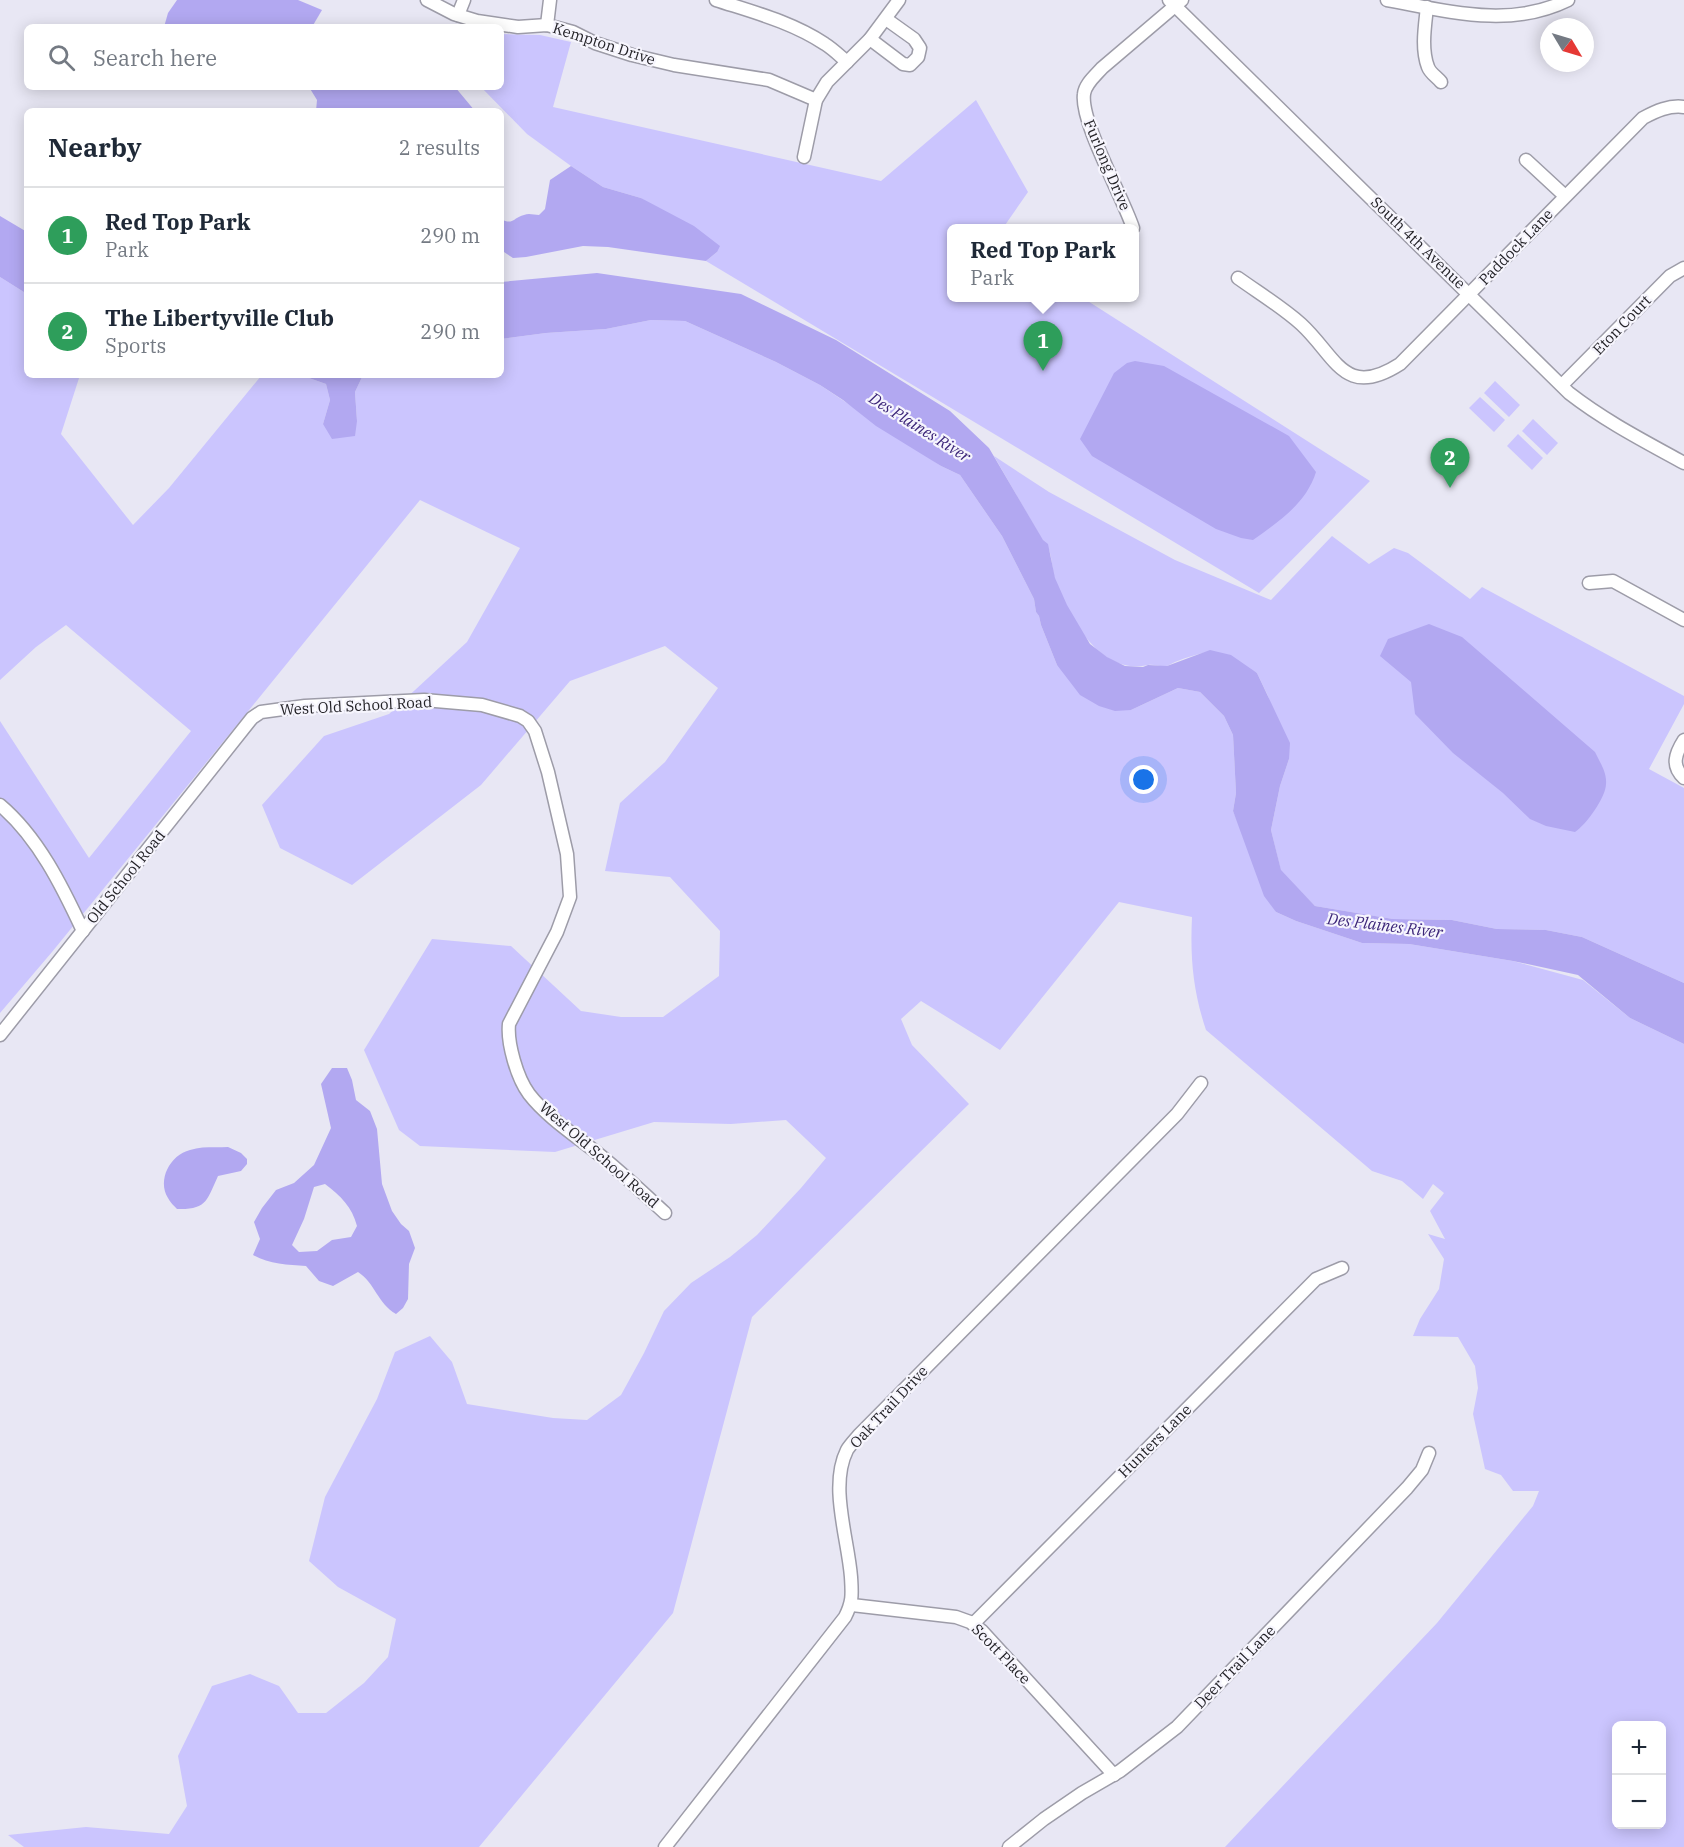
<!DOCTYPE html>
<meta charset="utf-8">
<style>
body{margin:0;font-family:"IBM Plex Serif",serif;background:#f6f6f7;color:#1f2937}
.controls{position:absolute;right:18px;bottom:18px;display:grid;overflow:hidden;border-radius:9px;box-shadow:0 3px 15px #0003}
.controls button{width:54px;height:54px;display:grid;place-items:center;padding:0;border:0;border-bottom:2px solid #e0e1e3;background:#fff;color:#1f2937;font:30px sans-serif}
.compass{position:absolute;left:1540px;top:18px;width:54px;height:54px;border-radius:50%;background:#fff;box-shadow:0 3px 15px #0003;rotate:128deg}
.you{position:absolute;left:1144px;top:780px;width:21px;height:21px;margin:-15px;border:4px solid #fff;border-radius:50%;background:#1a73e8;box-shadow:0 0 0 9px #1a73e833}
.badge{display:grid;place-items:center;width:39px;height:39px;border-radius:50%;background:#0b8043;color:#fff;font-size:20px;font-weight:700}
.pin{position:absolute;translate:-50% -50px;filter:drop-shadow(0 2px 3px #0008)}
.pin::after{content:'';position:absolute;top:32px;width:21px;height:18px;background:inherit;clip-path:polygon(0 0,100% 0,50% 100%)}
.popup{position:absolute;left:947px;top:224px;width:192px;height:78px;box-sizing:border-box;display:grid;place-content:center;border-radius:9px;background:#fff;filter:drop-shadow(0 2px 4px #0005);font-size:20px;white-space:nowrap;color:#747a83}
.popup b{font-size:22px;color:#1f2937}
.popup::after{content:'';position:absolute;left:50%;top:100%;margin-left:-12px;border:12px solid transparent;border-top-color:#fff}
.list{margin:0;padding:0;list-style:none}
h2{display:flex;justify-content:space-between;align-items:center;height:78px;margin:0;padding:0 24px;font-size:26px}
h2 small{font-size:20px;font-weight:400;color:#747a83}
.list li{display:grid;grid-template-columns:39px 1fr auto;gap:18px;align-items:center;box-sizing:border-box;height:96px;padding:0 24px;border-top:2px solid #e0e1e3}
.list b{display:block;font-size:22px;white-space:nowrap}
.list p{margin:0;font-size:20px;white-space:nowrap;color:#747a83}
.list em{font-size:20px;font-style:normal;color:#747a83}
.icon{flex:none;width:33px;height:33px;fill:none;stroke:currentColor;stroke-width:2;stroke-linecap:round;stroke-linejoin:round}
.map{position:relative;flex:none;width:1684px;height:1847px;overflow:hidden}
.search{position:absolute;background:#fff;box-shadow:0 3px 15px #0003;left:24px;top:24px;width:480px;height:66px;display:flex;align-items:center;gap:15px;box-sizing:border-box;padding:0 21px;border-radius:9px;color:#747a83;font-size:22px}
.panel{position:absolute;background:#fff;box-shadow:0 3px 15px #0003;left:24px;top:108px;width:480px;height:270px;border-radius:9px}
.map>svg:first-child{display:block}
.green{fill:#cbc5fe;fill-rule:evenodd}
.water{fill:#b2a8f1;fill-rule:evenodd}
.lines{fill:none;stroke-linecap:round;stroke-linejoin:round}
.minor-casing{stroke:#9d9ca8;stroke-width:15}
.minor{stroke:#fff;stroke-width:12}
.labels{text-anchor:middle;stroke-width:4.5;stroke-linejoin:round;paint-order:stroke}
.street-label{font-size:15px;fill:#242328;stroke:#f6f5fd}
.water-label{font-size:16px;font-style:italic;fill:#3c2679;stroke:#f6f5fd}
</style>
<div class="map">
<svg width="1684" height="1847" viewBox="0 0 1684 1847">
<rect width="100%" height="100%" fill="#e8e7f4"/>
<g class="green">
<polygon points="501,34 540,35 571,42 553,107 881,181 976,100 1028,192 1003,228 952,228 952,298 1083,298 1370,481 1259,593 706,261 717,252 641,198 603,187 571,166 527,134 481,87 501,87"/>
<path d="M 0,277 L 27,294 L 27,375 L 80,375 L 61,434 L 133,525 L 169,488 L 261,376 L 309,378 L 326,384 L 330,400 L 323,424 L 357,421 L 355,392 L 363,375 L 501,375 L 501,339 L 546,333 L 606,329 L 651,320 L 685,321 L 776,362 L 820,385 L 941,466 L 960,475 L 1002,536 L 1034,599 L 1036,612 L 1039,616 L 1041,625 L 1057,665 L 1131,710 L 1178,688 L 1200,692 L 1224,716 L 1233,735 L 1236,793 L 1233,811 L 1276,912 L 1296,921 L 1362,943 L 1409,944 L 1513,961 L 1583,980 L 1630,1018 L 1684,1044 L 1684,1847 L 1225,1847 L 1437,1623 L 1533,1506 L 1539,1491 L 1513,1491 L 1501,1475 L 1485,1469 L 1473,1414 L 1478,1388 L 1475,1366 L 1458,1337 L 1413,1336 L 1420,1319 L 1439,1289 L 1444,1259 L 1428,1234 L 1445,1239 L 1430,1211 L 1444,1193 L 1433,1184 L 1423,1199 L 1402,1181 L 1372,1171 L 1206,1030 C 1193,991 1190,958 1192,917 L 1119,902 L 1000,1050 L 921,1001 L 901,1019 L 912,1045 L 969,1104 L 752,1317 L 673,1613 L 479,1847 L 24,1847 L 8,1835 L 86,1827 L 169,1834 L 187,1806 L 178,1756 L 212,1686 L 250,1674 L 279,1686 L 298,1713 L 326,1713 L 364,1683 L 388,1657 L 396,1619 L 338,1587 L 309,1561 L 325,1497 L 377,1399 L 395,1352 L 430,1336 L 452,1362 L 467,1404 L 553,1418 L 587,1420 L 621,1395 L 644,1353 L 664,1311 L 691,1283 L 730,1257 L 757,1235 L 801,1188 L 826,1158 L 786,1120 L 731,1124 L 654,1122 L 555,1152 L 420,1146 L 399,1130 L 364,1050 L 432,939 L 511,946 L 581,1011 L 621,1017 L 663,1017 L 719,976 L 720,931 L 670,877 L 605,871 L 620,803 L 665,762 L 718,688 L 665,646 L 570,681 L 481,785 L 352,885 L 280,848 L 262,805 L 324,736 L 389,714 L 467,642 L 520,548 L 420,500 L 52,952 L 0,1013 L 0,721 L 89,858 L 191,731 L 66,625 L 36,647 L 0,680 ZM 1616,1726 L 1662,1726 L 1662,1824 L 1616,1824 Z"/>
<polygon points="1495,381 1520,405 1509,417 1484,393"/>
<polygon points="1480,397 1505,420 1494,432 1469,408"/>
<polygon points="1533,419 1558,443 1547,455 1522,431"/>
<polygon points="1518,434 1543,458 1532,470 1507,446"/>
<path d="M 994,456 L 1049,492 L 1175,560 L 1266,598 L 1271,600 L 1332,536 L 1369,564 L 1394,548 L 1408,553 L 1470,599 L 1482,587 L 1684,696 L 1684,704 L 1649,769 L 1684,788 L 1684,983 L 1582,937 L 1546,930 L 1497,929 L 1452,920 L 1393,919 L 1315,906 L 1281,871 L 1271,830 L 1280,786 L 1289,759 L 1268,696 L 1257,673 L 1210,651 C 1199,654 1187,657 1175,662 C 1172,663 1170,665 1167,666 C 1161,667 1154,664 1148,665 C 1100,676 1069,618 1055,579 C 1051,567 1053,549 1043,541 Z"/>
</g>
<g class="water">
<polygon points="177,0 298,0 322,10 312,27 164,27 168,13"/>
<polygon points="309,87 455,87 475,111 316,111 317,100"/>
<path d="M 571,166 L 603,187 L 641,198 L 694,226 L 720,246 L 717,252 L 706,261 L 608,247 L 583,246 L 526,257 L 513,258 L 501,250 L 501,219 C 513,226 514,217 524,215 C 529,213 534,215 539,215 L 545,209 L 550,180 Z"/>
<polygon points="0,216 27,232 27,294 0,277"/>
<polygon points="597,273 741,294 836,340 950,411 989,448 1043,540 1048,544 1055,578 1067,605 1090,644 1107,657 1125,666 1143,667 1148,665 1167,666 1210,650 1231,655 1257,673 1290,743 1289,759 1280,786 1271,830 1281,870 1315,906 1393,919 1452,920 1497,929 1546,930 1582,937 1684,983 1684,1044 1630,1018 1578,975 1513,961 1409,944 1362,943 1296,921 1276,912 1264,896 1233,811 1236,793 1233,735 1224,716 1200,692 1178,688 1131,710 1115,711 1099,706 1080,695 1057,665 1041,625 1039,616 1036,612 1034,599 1002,536 960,475 941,466 876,426 843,400 820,385 776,362 685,321 651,320 606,329 546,333 501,339 501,282"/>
<path d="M 1135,361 L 1164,366 L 1289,436 L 1316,472 C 1306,504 1279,521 1253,540 L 1241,538 L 1216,529 L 1092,456 L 1080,439 L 1114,373 L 1127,363 Z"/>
<polygon points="250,375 363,375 355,392 357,421 355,436 332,439 323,424 330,400 326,384 309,378"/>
<path d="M 1429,624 L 1462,637 L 1595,752 C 1600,763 1607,772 1606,784 C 1606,797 1586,825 1575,832 L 1546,826 L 1530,819 L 1503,793 L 1453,753 L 1415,714 L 1411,682 L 1380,656 L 1388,639 Z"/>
<path d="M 332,1068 L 347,1068 L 352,1080 L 356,1100 L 370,1111 L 377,1129 L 382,1184 L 392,1211 L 401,1224 L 409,1231 L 415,1248 L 409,1264 L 408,1299 L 403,1308 L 396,1314 C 378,1304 375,1283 358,1272 L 333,1286 L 319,1281 L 306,1266 C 288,1265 268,1264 253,1255 L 260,1239 L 254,1222 L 262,1208 L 276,1190 L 294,1183 L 314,1165 L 331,1128 L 321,1084 ZM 325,1184 C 341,1196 352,1207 357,1226 L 351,1237 L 332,1240 L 317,1251 L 299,1252 L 292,1245 L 304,1219 L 314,1187 Z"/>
<path d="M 228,1147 L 241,1153 L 247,1159 L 247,1164 L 241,1171 L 218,1176 C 207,1200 207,1210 177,1209 C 174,1206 170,1202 168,1198 C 157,1180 170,1155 190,1150 C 202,1146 216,1148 228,1147 Z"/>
</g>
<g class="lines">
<g class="minor-casing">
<g id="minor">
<polyline points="427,0 454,14 477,21 518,27 547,25 573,32 595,43 632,55 674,65 769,80 816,100"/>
<path d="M 716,0 C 753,12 792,22 825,44 C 833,49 840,56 847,62"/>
<path d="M 1169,0 L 1569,393 C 1605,421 1644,441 1684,463"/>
<path d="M 1387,0 C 1448,11 1509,29 1568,0"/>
<path d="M 1427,7 C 1425,26 1421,49 1428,67 C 1430,73 1437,77 1441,82"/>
<polyline points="458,15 464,0"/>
<polyline points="547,25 550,0"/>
<polyline points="870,39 903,64 910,65 918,57 920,48 914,39 886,19"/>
<polyline points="804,157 816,100 827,82 870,39 899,0"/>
<polyline points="1526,160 1565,196"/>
<path d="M 1133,228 C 1123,197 1080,122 1084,94 C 1085,84 1095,76 1102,68 L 1182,0"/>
<path d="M 1238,278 C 1259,293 1282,307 1301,324 C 1336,356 1344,400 1400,364 L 1643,118 C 1656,111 1669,105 1684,107"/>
<polyline points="1562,385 1670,276 1684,268"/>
<polyline points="1589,583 1613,581 1684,620"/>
<path d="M 1684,740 C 1675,754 1671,766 1684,778"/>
<path d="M 0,805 C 38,837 62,886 83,931"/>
<path d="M 0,1035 L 252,718 L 261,712 L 305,706 L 424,700 L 482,705 L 520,716 L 528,721 L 535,731 L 548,772 L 567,854 L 570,897 L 557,932 L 509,1024 C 507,1043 517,1078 529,1094 C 546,1116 573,1134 596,1152 C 620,1171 642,1192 665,1213"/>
<polyline points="852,1605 956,1617 970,1622 982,1631 1114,1775"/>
<polyline points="973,1624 1316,1279 1342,1268"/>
<path d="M 665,1847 L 845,1617 C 853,1601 852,1594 851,1577 C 848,1538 829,1486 847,1450 C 850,1445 855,1440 859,1435 L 1177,1114 L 1201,1083"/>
<polyline points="1009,1847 1044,1819 1082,1793 1120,1771 1177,1727 1407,1488 1422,1470 1429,1453"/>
</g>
</g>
<use href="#minor" class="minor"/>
</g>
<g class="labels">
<g class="street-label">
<text transform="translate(604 44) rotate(18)" y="5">Kempton Drive</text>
<text transform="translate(1107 165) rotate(67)" y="5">Furlong Drive</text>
<text transform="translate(1418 243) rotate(44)" y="5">South 4th Avenue</text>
<text transform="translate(1516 247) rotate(-46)" y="5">Paddock Lane</text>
<text transform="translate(1622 325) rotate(-46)" y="5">Eton Court</text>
<text transform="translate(356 706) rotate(-3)" y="5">West Old School Road</text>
<text transform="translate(126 877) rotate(-51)" y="5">Old School Road</text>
<text transform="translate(599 1155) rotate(41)" y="5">West Old School Road</text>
<text transform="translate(889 1407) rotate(-47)" y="5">Oak Trail Drive</text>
<text transform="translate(1155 1441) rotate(-45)" y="5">Hunters Lane</text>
<text transform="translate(1001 1654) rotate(46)" y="5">Scott Place</text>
<text transform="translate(1235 1667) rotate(-46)" y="5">Deer Trail Lane</text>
</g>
<g class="water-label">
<text transform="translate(920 427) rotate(32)" y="6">Des Plaines River</text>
<text transform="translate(1385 925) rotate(7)" y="6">Des Plaines River</text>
</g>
</g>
</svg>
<div class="controls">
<button>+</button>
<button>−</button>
</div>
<svg class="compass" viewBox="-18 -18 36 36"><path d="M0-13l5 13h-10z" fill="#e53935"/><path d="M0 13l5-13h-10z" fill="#747a83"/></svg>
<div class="you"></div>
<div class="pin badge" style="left:1043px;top:371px;background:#2e9e5b">1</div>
<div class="popup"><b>Red Top Park</b>Park</div>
<div class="pin badge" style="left:1450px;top:488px;background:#2e9e5b">2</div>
<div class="search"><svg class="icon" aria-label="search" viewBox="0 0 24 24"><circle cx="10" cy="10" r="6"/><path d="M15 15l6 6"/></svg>Search here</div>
<section class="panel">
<h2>Nearby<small>2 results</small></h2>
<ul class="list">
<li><span class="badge" style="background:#2e9e5b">1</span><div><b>Red Top Park</b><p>Park</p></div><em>290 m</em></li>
<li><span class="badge" style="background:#2e9e5b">2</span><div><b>The Libertyville Club</b><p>Sports</p></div><em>290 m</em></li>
</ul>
</section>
</div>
